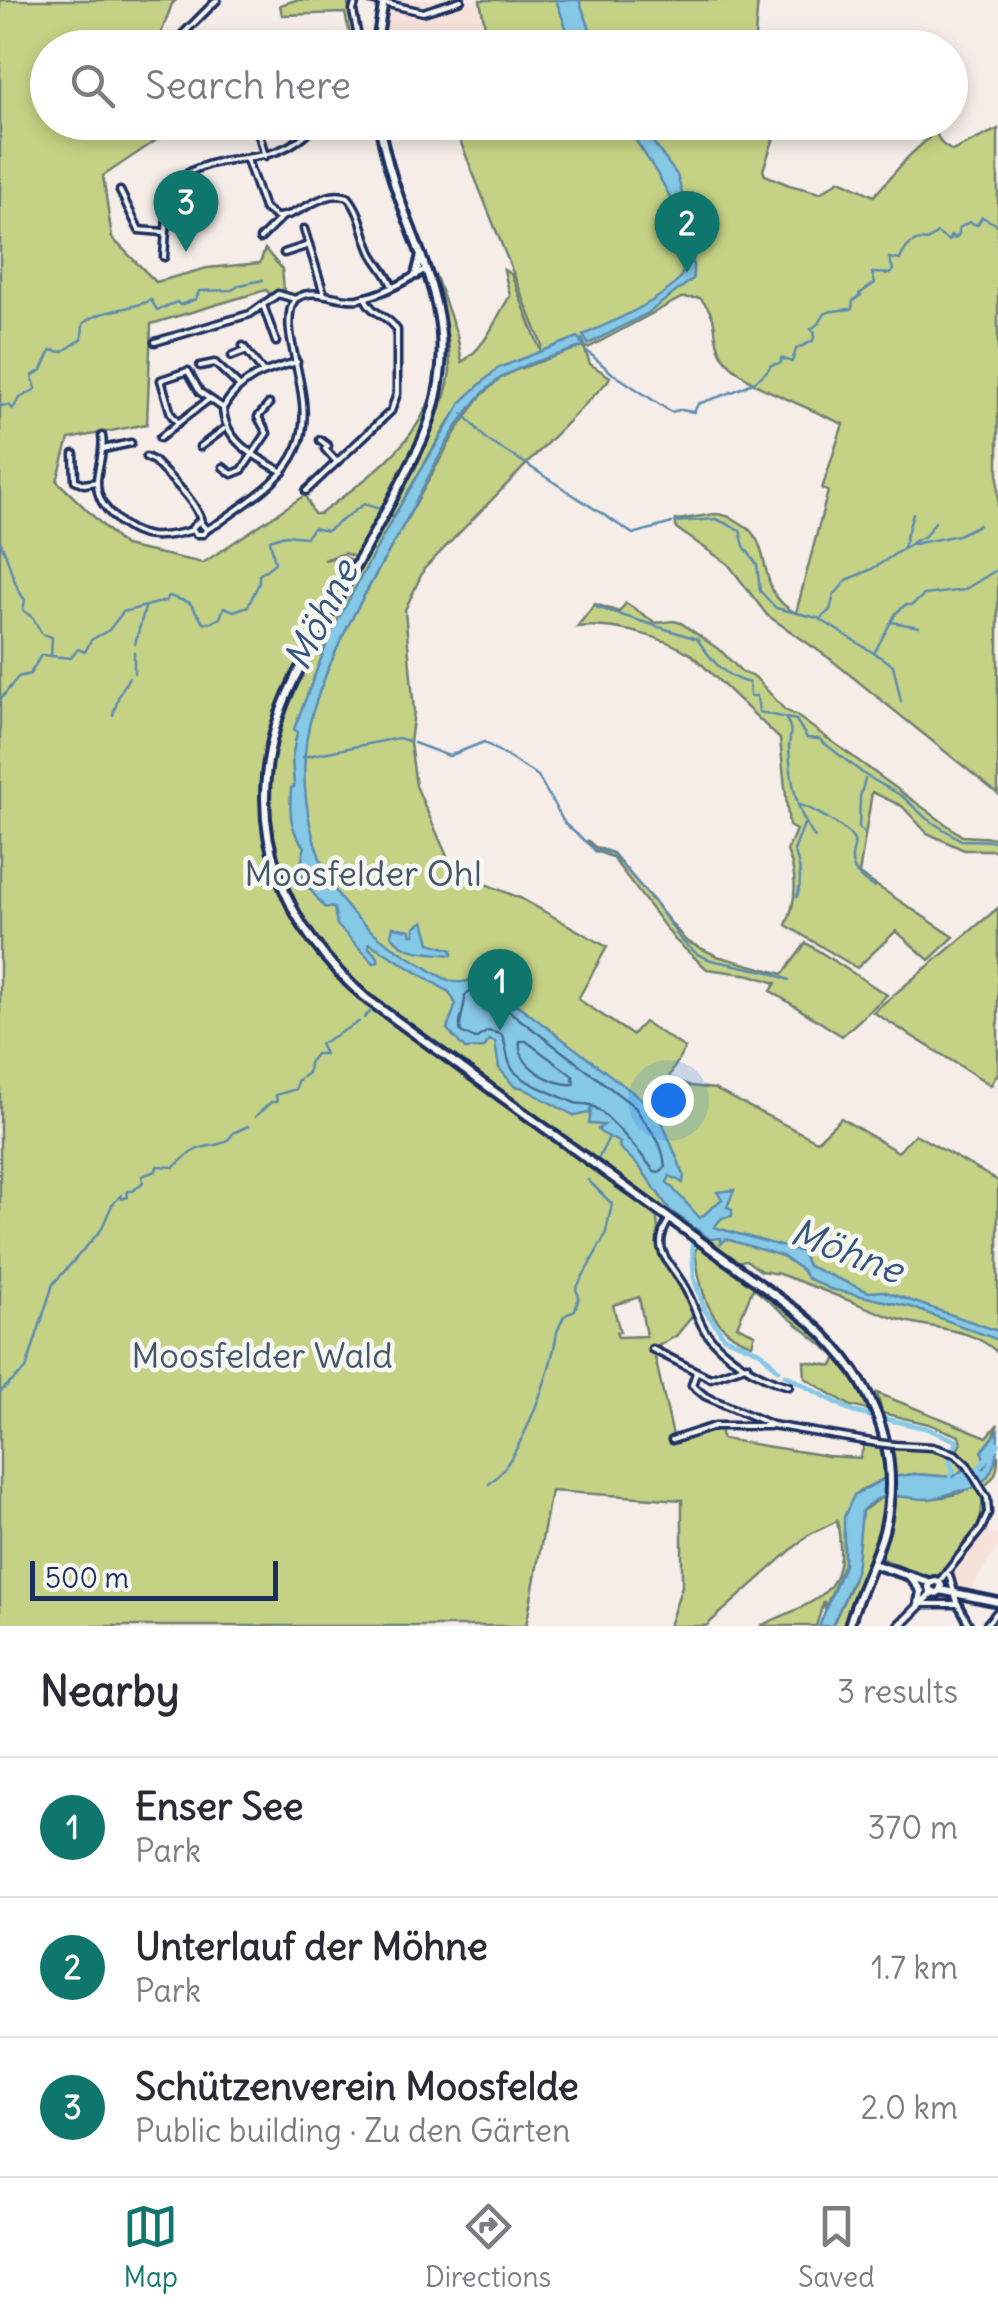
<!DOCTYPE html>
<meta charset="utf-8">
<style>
body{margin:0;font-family:Delius,sans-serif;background:#f7f7f7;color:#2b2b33}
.scale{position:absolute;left:30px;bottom:25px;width:248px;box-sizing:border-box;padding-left:10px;border:5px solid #1b2f5e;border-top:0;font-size:28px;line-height:35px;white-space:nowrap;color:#1b2f5e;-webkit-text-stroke:8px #f6f6f2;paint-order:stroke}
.you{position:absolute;left:668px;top:1100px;width:35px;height:35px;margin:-25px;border:8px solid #fff;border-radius:50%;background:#1a73e8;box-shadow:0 0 0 15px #1a73e833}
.badge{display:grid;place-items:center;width:65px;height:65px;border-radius:50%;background:#0f766e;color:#fff;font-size:32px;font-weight:700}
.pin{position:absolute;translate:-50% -82px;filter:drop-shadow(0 2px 5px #0008)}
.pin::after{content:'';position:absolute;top:52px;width:35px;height:30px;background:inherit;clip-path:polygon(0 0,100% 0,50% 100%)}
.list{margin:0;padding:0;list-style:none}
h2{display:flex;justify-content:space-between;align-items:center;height:130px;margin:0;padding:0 40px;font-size:42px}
h2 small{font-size:32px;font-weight:400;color:#7c7c81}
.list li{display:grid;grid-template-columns:65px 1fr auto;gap:30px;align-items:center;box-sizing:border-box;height:140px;padding:0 40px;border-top:2px solid #e1e1e2}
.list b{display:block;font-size:38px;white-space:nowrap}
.list p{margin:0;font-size:32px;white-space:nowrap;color:#7c7c81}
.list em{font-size:32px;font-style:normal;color:#7c7c81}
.icon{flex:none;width:55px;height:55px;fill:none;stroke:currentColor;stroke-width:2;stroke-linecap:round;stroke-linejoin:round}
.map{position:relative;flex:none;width:998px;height:1626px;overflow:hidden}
.search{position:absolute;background:#fff;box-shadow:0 5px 15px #0003;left:30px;right:30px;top:30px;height:110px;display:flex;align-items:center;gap:25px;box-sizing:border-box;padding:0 35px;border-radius:55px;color:#7c7c81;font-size:38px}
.sheet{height:550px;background:#fff}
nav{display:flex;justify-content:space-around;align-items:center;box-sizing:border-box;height:140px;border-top:2px solid #e1e1e2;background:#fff;font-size:28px;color:#7c7c81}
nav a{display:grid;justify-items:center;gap:5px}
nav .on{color:#0f766e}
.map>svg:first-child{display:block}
.built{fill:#f7e2db}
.green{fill:#c5d285;stroke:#708072;stroke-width:2.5;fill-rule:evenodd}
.water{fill:#86c9e7;stroke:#5b8bb0;stroke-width:2.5}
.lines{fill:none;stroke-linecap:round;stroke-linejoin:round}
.shore{stroke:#466d95;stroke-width:2.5}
.stream{stroke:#5b8bb0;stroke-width:2.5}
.canal{stroke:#86c9e7;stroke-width:5}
.river{stroke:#86c9e7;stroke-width:6}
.street-casing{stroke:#1b2f5e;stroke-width:11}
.secondary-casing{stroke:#1b2f5e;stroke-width:14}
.street{stroke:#f6f6f2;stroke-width:4}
.secondary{stroke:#f6f6f2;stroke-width:6}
.street-bridge-casing{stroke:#1b2f5e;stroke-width:11;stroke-linecap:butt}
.street-bridge{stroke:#f6f6f2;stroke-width:4}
.labels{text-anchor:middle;stroke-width:9;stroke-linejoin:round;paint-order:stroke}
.park-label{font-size:35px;fill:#465868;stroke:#f6f6f2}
.water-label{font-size:38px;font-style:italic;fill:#365680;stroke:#f6f6f2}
</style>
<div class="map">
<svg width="998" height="1626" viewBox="0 0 998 1626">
<rect width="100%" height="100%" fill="#f6ede8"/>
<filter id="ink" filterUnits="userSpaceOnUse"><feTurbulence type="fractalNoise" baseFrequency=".01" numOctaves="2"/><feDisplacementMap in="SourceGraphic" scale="20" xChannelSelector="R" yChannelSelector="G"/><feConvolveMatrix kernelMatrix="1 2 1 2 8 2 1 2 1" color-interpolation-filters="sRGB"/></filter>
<g filter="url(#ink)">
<g class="built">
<polygon points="391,0 480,0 489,47 380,48 385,17"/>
<polygon points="985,1528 998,1536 998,1546 968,1594 956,1587 951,1575"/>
</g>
<g class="green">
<path d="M 0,0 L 176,0 L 172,4 L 156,47 L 48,48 L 48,122 L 182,123 L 103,176 L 112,238 L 156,282 L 207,268 L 260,263 L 265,249 L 282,269 L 284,289 L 272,296 L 266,290 L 151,324 L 147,424 L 69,439 L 57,481 L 124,546 L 203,563 L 305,495 L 314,514 L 320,514 C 367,478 423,442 436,379 L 437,387 L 420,439 L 357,558 L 344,553 L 324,560 L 343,556 L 354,562 L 295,677 L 282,713 L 296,682 L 387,515 L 393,518 L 337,622 L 346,628 L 455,433 L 479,398 L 499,379 L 516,370 L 581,347 L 512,365 L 466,401 L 448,423 L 394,516 L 388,512 C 407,478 450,405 450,367 C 450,336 441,304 435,274 L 457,335 L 462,362 C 488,345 493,322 510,296 L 504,270 L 511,274 L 540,349 L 542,345 L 453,123 L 623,122 L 649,137 L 639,123 L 779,123 L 763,170 L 765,175 L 789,185 L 820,193 L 840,180 L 874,196 L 908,157 L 935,132 L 942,144 L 952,151 L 998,129 L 998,794 L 829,658 L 767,615 L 728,564 L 676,528 L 676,520 C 689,519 703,515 716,514 C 723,514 733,518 739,522 C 778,543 751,590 796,613 L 828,491 L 822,489 L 843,424 L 760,387 C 748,379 727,366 721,353 C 710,330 722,322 700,298 L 681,298 L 588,348 L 584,347 L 590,364 L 610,377 L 607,382 L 424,569 L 405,610 L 414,711 L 410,743 L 416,786 L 450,863 L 463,860 L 469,873 L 485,884 L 520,898 L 607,947 L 578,999 L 632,1035 L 644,1022 L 685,1048 L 669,1077 L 691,1086 L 714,1089 L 817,1141 L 841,1118 L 898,1152 L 915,1134 L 998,1181 L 998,1353 C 968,1324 925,1330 888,1316 C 852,1302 816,1287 779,1274 L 761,1271 L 746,1260 L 735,1262 L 474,1074 L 378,1001 L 346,973 L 315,938 L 298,908 L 277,857 L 266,814 L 280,884 L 338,975 L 587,1159 L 657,1218 L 660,1255 L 679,1283 L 694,1314 L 676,1336 L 653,1349 L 674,1440 L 720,1427 L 722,1439 L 828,1456 L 860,1458 L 865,1443 L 884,1446 L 886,1478 L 859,1491 L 844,1532 L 844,1564 L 825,1608 L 824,1601 L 816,1626 L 760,1626 C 818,1599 851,1596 837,1521 L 808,1535 L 706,1626 L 669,1626 L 682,1586 L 682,1500 L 551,1491 L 526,1626 L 0,1626 ZM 639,1297 L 646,1336 L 618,1337 L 616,1332 L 620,1332 L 613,1305 Z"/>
<polygon points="296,0 347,0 356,40 351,41 345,13 282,15 280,5"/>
<polygon points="480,0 758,0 754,48 489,47"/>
<path d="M 626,603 L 656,623 L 674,621 L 681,623 L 721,651 L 743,673 L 755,677 L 785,710 L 797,716 L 962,836 L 998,838 L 998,850 L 964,850 L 927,833 L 902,806 L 872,792 L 859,874 L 954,937 L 929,960 L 896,931 L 857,968 L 786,925 C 797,900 798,876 787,851 L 796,830 L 789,826 L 780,739 L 692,655 C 663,636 611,623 577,627 L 595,604 L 619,612 Z"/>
<polygon points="587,840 595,847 613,853 686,941 717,956 783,974 806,943 887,995 842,1036 771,991 776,983 751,975 707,969 675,940 612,857 595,851"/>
<polygon points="998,908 998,1073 991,1085 873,1012"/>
<path d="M 698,1246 L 828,1342 L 844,1360 L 872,1411 L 851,1406 L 805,1378 L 804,1361 L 833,1366 L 837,1357 L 753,1288 L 737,1326 L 755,1334 L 752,1344 C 709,1331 700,1291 695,1251 Z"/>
<path d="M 877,1393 L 987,1437 L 998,1424 L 984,1469 L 972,1471 L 989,1474 L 998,1455 C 998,1471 996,1477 983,1487 L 957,1450 L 961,1443 L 959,1436 L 929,1424 L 882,1413 Z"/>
<polygon points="917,1446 953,1455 963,1470 953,1477 914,1474 894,1477 892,1447"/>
<path d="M 979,1484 C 992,1521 964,1555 937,1579 L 931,1580 L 881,1558 L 893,1495 C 904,1493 913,1498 925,1498 C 942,1499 965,1493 979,1484 Z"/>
<polygon points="884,1496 881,1527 847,1626 832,1626 853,1581 862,1511"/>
</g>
<g class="water">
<polygon points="556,0 579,0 597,47 573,47"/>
<path d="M 623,123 L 639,123 L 677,175 L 693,233 L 693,279 L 648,313 L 588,344 L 583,335 C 606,325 671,296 681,276 C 702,231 647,156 623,123 Z"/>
<path d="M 578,337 L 583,346 C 558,356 519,364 498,380 C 456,411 428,480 403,526 C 370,585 333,645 313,711 C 296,766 305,837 334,888 C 352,921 388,945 419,963 C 439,975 458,993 479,974 L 488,975 L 511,1000 L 643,1100 L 652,1117 L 660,1117 L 684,1175 L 683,1183 L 670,1176 L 667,1182 L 700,1218 L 722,1199 L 717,1192 L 734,1190 L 727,1207 L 732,1209 L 732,1216 L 722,1218 L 714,1227 L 802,1252 L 808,1266 L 869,1292 L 883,1291 L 998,1331 L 998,1340 L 911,1307 L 830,1289 L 807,1278 L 802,1270 L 782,1256 L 726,1239 L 721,1244 L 721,1238 L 710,1239 L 670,1210 L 639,1166 L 619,1147 L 620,1143 L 600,1132 L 598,1129 L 604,1125 L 589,1124 L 592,1105 L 589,1113 L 575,1116 L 521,1087 L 515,1087 L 499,1068 L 495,1042 L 489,1040 L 484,1048 L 465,1049 L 447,1029 L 456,1004 L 449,992 L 369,943 L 369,948 L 378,957 L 378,962 L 374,963 L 337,925 L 334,908 L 324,907 C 308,884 294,881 305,847 C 288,830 290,809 291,788 L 294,787 L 292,758 L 297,732 L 294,729 L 331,633 L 394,516 L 462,401 L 498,368 Z"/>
<path d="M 424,921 L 430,943 L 452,950 L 452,955 C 429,952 405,955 391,935 L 393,927 L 411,930 L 411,934 L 415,934 L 415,927 Z"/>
<path d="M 998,1431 C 998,1452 996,1476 975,1487 C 968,1491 959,1490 952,1493 C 944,1495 938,1498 929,1499 C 903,1499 882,1487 862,1511 L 856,1572 L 832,1626 L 819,1626 L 844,1565 L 844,1517 L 854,1495 L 886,1478 L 914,1474 L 953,1477 L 963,1470 L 984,1468 L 988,1461 L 984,1460 L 982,1451 Z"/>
</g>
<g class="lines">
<g class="shore">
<path d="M 481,986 L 505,1008 L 635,1107 C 649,1131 663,1138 665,1168 L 659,1172 L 654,1171 C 643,1156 604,1109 590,1105 C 585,1103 580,1105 575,1103 C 560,1096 523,1083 513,1070 C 505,1059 508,1045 501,1034 L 488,1031 L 475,1039 L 461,1032 C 457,1022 466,1008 465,995 Z"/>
<path d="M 520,1041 L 526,1041 L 573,1076 L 574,1084 C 552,1086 516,1065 520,1041 Z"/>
</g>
<g class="stream">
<polyline points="582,339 586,348"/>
<polyline points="588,352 613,374"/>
<polyline points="615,375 671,412 679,410"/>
<path d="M 0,406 L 9,405 L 13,409 L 20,398 L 36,389 L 32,376 L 42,370 L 51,350 L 62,352 L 82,339 L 83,324 C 98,309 128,311 151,300 L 157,310 L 177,302 L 180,305 L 196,299 L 199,291 L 232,290 L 240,285 L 263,280"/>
<path d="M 681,410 L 694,412 L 698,404 C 722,395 760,386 771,365 L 781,363 L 781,358 L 792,362 L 796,349 L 813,341 L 815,333 L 811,329 C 834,315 809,312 852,309 L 853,301 L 861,295 L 859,294 L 875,283 L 872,273 L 891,274 L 893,269 L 889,258 L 900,260 C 904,249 913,237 927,241 L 937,233 L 949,241 L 951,235 L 955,239 L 959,234 L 959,228 L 969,222 L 977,225 L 982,217 L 998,225"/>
<polyline points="463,413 487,440 528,465"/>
<polyline points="529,466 633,534 672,523"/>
<polyline points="675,522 716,519 740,530 744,546 757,565 760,591 776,608 818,618 893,665 901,701"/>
<path d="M 0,541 C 10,560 12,584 25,600 L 23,610 L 33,618 L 42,634 L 52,637 L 51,656"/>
<polyline points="911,543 925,536 935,522"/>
<polyline points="903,548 913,513"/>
<path d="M 596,607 L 697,639 C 711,659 723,677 749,683 L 750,696 L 757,696 L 759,712 L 796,720 L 807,738 L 819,739 L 865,775 L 902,796 L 927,819 L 961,840 L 998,841"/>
<polyline points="821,618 830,610 834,595 847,580 872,569 909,545 958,535 979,525"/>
<polyline points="892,622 919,627"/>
<polyline points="135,644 145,608"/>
<polyline points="874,653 896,613 905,605 912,605 924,595 964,590 998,569"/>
<polyline points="134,673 134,652"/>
<polyline points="0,700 18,677 30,674 41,655 71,658 78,649 85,652 91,640 109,630 123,612 165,601 169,596 190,603 203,622 210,623 220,618 224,607 234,611 248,606 259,583 259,575 275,563 270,540 285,535 306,537 313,528 327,531 364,504 380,509"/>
<polyline points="113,715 119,695 129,677"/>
<path d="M 786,719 C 794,731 789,736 789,749 C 791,782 796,812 815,838"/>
<polyline points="414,743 449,756 484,742 538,776 565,824 595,850 611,853 654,901 681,940 697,954 711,960 769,972 789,980"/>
<polyline points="303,757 398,738 409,741"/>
<polyline points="865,779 860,797 859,828 865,833"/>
<path d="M 800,805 C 812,809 849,828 854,841 C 856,847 852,850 852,857 C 851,872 862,881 875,887"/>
<path d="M 797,897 C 802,881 801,867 794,851 L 804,824"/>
<polyline points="364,1018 370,1012"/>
<polyline points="255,1117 271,1102 277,1102 276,1095 296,1089 297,1081 308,1073 309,1063 316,1054 325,1054 320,1044 359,1022"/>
<polyline points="599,1157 609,1137"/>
<path d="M 0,1392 L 26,1369 L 53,1284 L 101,1230 L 112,1205 L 121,1195 L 122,1199 L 128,1197 L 127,1191 L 133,1191 L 143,1182 L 142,1176 L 156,1171 L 157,1166 L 174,1167 C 180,1162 188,1154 194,1151 C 209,1142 224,1150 233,1133 L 248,1126"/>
<path d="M 489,1484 C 521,1460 551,1372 557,1332 L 564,1316 L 575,1310 L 579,1297 L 576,1289 L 605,1236 L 612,1204 L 588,1180"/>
</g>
<g class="canal">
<polyline points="691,1218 694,1278 705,1310 724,1337 761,1352 778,1370"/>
<polyline points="785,1375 854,1412 926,1428 957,1441 950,1463 954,1471 950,1476"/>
</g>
<polyline class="river" points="976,1472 998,1444"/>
<g class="street-casing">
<g id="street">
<polyline points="356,0 353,11 360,48"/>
<polyline points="370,0 423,12 461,0"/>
<polyline points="176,41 217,0"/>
<polyline points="282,48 307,40 359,42"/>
<polyline points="257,127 265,156"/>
<path d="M 247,160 L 264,208 L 276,217 C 301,217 322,188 348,197 C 361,212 363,233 371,251 C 377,264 387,272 392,286"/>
<polyline points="120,191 139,230 164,232"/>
<polyline points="304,229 324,294"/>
<polyline points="260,239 282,217"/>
<polyline points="284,253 309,245"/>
<path d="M 164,257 L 167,217 L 188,173 C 235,147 272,173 319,122"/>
<polyline points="263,305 276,342"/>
<polyline points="155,342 250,314 278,294 295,299"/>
<polyline points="243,346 263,372"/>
<polyline points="232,356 245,351"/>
<polyline points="200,366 215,363 239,386"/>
<polyline points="208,400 178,423 171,414 161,380 188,371 200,392 223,408"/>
<path d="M 102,436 C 105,452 97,467 97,482 C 97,497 104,507 114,517 C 138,541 161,539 193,530"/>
<polyline points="160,438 178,423"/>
<polyline points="320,440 328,446 325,449 337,462"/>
<polyline points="200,447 224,429"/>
<polyline points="103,449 131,443"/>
<polyline points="74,454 75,480 84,484 97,482"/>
<path d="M 146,457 L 154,461 C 169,478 196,500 201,521"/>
<polyline points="223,467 232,474 242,470 267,433 258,417 269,404"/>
<path d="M 283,472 C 256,457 224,442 223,408 C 240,378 266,370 297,362"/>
<path d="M 306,491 L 391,411 L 397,394 L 397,330 C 389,315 371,315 365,297"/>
<path d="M 206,529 L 199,521 L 192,528 L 196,534 L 203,534 C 208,527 213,527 220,522 C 249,500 282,483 297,448 C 320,397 274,332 295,299 C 317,285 335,302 358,299 C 381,295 405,282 424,270"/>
<path d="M 669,1220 C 649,1252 671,1261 685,1288 C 693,1302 697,1318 705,1331 C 722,1355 761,1379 789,1386"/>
<polyline points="652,1349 710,1378 747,1365"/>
<polyline points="696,1373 692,1385 705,1396 772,1425 877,1443"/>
<polyline points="672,1440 715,1426 769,1426"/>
<polyline points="894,1445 932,1447 955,1454 967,1465 987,1498 988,1513 981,1529 939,1582"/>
<polyline points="949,1575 957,1602 970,1626"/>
<polyline points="924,1604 958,1604"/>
<polyline points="985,1626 998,1611"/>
</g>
</g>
<g class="secondary-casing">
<g id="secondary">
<polyline points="376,48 384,0"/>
<path d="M 379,122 C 399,246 478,308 422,441 C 393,501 360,558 328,616 C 309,652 287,687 276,726 C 244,833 285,929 367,999 L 798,1312 C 865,1365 906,1444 884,1531 C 875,1563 858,1593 849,1626"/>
<polyline points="416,275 421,255"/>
<polyline points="873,1564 931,1583"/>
<polyline points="910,1577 921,1591 919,1603"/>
<circle cx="935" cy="1587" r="6"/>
<polyline points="940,1590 998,1602"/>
<polyline points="899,1626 933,1592"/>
</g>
</g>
<use href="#street" class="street"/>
<use href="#secondary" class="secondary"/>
<g class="street-bridge-casing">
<polyline id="street-bridge" points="877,1443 894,1445"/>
</g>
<use href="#street-bridge" class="street-bridge"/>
</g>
</g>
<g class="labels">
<g class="park-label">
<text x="363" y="886">Moosfelder Ohl</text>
<text x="262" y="1368">Moosfelder Wald</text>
</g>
<g class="water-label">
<text transform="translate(321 615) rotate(-63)" y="13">Möhne</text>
<text transform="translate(847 1251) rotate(21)" y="13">Möhne</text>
</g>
</g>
</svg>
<div class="scale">500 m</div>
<div class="you"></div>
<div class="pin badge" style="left:500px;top:1031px">1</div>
<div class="pin badge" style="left:687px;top:273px">2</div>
<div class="pin badge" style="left:186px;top:252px">3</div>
<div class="search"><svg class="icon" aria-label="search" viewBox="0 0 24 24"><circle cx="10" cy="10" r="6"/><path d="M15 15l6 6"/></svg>Search here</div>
</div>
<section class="sheet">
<h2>Nearby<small>3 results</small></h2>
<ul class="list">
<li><span class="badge">1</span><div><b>Enser See</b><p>Park</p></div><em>370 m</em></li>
<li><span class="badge">2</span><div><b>Unterlauf der Möhne</b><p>Park</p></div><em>1.7 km</em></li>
<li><span class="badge">3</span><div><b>Schützenverein Moosfelde</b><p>Public building · Zu den Gärten</p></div><em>2.0 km</em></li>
</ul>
</section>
<nav>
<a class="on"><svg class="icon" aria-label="map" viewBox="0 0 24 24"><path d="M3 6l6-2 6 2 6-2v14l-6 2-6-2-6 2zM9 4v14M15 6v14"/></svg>Map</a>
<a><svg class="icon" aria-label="directions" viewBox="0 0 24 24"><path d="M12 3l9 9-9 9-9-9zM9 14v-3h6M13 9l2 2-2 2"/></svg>Directions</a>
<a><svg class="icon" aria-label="saved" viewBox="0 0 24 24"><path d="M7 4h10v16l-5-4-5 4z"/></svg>Saved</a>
</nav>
